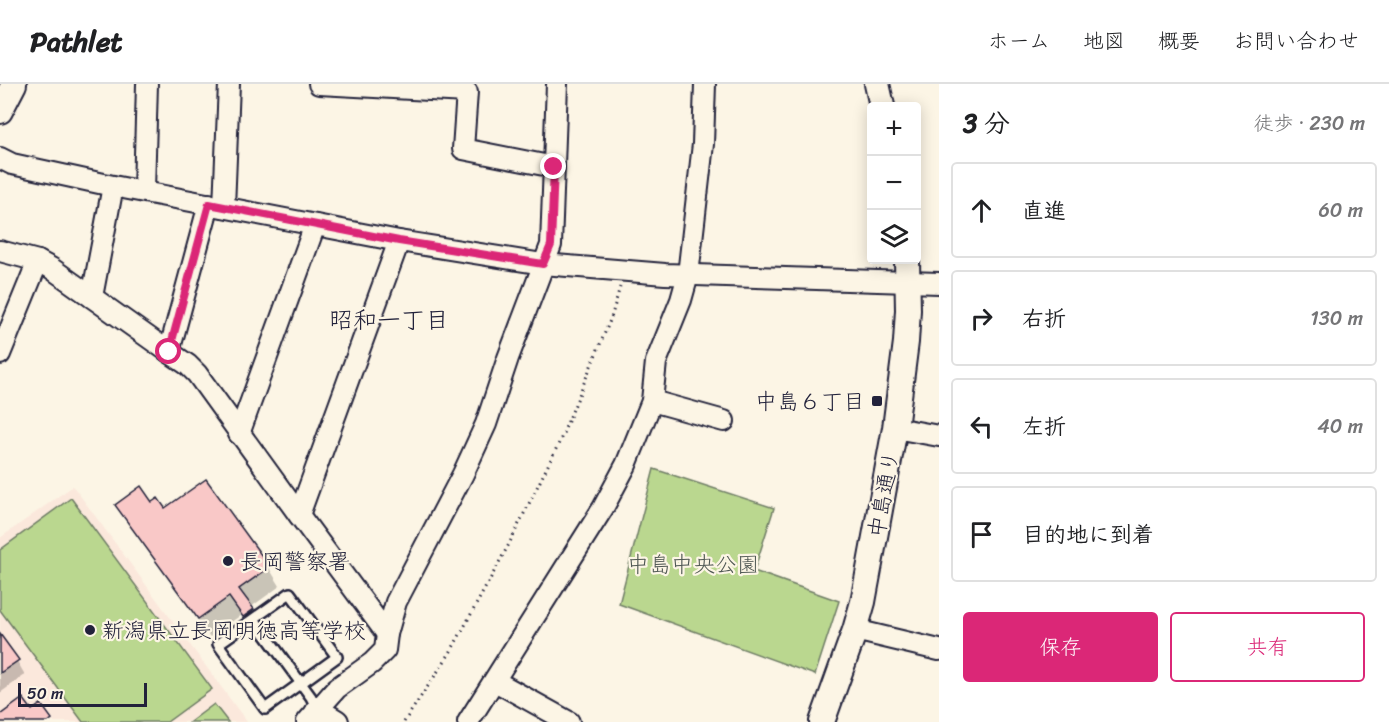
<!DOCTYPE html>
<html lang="ja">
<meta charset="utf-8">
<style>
body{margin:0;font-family:Sriracha,"Klee One",sans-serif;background:#f2f2f2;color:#202124}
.controls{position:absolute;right:18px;top:18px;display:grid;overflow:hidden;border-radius:6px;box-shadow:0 3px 15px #0003}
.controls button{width:54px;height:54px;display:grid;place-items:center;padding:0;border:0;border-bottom:2px solid #e0e0e0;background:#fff;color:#202124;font:30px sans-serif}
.scale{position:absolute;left:18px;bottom:15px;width:129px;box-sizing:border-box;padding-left:6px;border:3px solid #22223b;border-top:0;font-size:16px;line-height:21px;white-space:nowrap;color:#22223b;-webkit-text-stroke:4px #fcf5e5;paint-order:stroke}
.stop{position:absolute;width:18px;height:18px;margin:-14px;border:4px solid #db2777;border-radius:50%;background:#fff}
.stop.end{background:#db2777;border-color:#fff;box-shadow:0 2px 6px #0008}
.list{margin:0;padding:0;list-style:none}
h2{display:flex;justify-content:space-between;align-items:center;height:78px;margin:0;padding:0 24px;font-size:26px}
h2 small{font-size:20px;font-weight:400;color:#757577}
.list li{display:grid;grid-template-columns:39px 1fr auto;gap:18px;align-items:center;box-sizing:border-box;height:96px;margin:0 12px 12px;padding:0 12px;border:2px solid #e0e0e0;border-radius:6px}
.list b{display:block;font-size:22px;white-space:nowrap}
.list em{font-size:20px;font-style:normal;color:#757577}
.actions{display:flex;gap:12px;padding:18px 24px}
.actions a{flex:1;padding:14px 0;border:2px solid #db2777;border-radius:6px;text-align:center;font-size:21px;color:#db2777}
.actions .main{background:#db2777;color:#fff}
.icon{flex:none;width:33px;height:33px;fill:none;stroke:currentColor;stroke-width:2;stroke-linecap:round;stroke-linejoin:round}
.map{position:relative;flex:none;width:939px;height:638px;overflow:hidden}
header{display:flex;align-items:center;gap:36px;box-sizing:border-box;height:84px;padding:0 30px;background:#fff;border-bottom:2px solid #e0e0e0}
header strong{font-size:28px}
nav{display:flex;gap:33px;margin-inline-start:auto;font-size:21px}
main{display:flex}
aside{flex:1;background:#fff}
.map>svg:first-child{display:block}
.built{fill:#fbe8dc}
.green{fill:#bad78f;stroke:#6e7c65;stroke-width:1.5}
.shadow{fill:#0003}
.building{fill:#f9c8c7;stroke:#22223b;stroke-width:1.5}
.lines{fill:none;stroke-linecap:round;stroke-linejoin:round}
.service-casing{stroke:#22223b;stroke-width:14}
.minor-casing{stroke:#22223b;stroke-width:24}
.tertiary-casing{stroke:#22223b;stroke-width:28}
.path{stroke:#22223b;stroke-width:3;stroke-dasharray:1.5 4.5;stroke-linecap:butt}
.service{stroke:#fcf5e5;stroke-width:9}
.minor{stroke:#fcf5e5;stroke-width:20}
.tertiary{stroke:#fcf5e5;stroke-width:24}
.route{stroke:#db2777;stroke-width:8}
.poi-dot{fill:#22223b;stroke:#fcf5e5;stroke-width:2}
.labels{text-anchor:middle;stroke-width:4.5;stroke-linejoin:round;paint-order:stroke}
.poi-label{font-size:22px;fill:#22223b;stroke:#fcf5e5;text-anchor:start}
.street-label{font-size:22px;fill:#22223b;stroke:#fcf5e5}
.park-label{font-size:22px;fill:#505854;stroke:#fcf5e5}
.neighbourhood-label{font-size:24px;fill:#22223b;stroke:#fcf5e5}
</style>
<header>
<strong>Pathlet</strong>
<nav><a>ホーム</a><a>地図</a><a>概要</a><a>お問い合わせ</a></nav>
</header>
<main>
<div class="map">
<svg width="939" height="638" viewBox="0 0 939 638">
<rect width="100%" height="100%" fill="#fcf5e5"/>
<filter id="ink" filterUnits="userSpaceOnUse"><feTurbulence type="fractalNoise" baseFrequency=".0167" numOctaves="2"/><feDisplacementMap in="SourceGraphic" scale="12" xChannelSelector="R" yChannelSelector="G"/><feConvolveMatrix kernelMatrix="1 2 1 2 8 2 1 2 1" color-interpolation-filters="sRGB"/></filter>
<g filter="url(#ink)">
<polygon class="built" points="73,402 247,638 0,638 0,454"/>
<g class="green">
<polygon points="654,385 774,424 754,487 839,517 815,591 619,520"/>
<polygon points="71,414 212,605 167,638 83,638 0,526 0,466"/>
<polygon points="214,620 228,638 190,638"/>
</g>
<g class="shadow">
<polygon points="205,397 269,484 280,502 251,523 263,544 255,550 241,531 210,553 128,440 117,422 152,420 165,426"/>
<polygon points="0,553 17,577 25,591 0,609"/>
</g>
<g class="building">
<polygon points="206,395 270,483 239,505 254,525 243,533 229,513 198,535 115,421 141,402 152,418 158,414 165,424"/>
<polygon points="0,550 19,576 0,589"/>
<polygon points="23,614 32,626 41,620 52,635 48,638 0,638 0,631"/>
</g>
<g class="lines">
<g class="service-casing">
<g id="service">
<polygon points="290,509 337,573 265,625 218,560"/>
<polyline points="254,535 311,613 318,627"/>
</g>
</g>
<g class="minor-casing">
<g id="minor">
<polyline points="319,0 467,8 463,65 554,83"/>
<polyline points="0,74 12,80 113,102 399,157 543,180 665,190 939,199"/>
<polyline points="144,106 147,0"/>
<polyline points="224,123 229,0"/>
<polyline points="0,167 38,177 51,184 169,268 188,281 197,290 299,431 387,550"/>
<polyline points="92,213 113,102"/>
<polyline points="169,268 209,120"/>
<polyline points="0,270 38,177"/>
<polyline points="652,317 724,337"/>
<polyline points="895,344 939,352"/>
<polyline points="239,350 315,141"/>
<polyline points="299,431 399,157"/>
<polyline points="855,546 939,566"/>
<polyline points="495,597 569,638"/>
<polyline points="307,638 337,604 372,579 385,566 387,550 396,518 463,390 486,340 508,274 551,161 557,0"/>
<polyline points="468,638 603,424 626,381 652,317 656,278 681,216 688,191 703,60 705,0"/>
</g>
</g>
<g class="tertiary-casing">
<g id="tertiary">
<polyline points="877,0 882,22"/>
<polyline points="0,27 14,0"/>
<polyline points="318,627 336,638"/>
<polyline points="822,638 855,546 863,518 895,344 906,258 908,226 907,176"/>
</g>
</g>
<polyline class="path" points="404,638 450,569 508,462 559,359 611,234 620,203"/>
<use href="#service" class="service"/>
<use href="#minor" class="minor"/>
<use href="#tertiary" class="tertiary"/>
</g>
</g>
<g class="lines" filter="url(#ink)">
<polyline class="route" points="169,268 209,120 399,157 543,180 551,161 554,83"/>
</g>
<g class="poi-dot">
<rect x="871" y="311" width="12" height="12" rx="3"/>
<circle cx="228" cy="477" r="6"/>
<circle cx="90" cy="546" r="6"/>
</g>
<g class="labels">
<g class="poi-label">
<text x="865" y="325" text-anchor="end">中島６丁目</text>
<text x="240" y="485">長岡警察署</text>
<text x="102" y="554">新潟県立長岡明徳高等学校</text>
</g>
<g class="street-label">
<text transform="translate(883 410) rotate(-80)" y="8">中島通り</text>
</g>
<g class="park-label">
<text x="693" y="488">中島中央公園</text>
</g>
<g class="neighbourhood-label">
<text x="389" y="244">昭和一丁目</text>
</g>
</g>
</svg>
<div class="controls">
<button>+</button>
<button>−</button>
<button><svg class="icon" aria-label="layers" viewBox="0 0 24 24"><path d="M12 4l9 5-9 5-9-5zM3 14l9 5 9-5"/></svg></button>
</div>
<div class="scale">50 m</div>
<div class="stop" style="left:169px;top:268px"></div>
<div class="stop end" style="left:554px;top:83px"></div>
</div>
<aside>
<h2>3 分<small>徒歩 · 230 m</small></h2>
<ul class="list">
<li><svg class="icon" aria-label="ahead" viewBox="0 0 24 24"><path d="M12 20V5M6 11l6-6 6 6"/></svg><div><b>直進</b></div><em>60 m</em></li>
<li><svg class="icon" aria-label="right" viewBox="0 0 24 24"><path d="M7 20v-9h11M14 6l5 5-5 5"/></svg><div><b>右折</b></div><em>130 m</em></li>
<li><svg class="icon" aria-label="left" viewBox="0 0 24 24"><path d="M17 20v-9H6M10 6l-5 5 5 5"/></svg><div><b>左折</b></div><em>40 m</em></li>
<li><svg class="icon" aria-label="arrive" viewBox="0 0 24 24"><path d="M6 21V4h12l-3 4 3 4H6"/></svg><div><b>目的地に到着</b></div></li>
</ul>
<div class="actions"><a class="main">保存</a><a>共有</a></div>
</aside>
</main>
